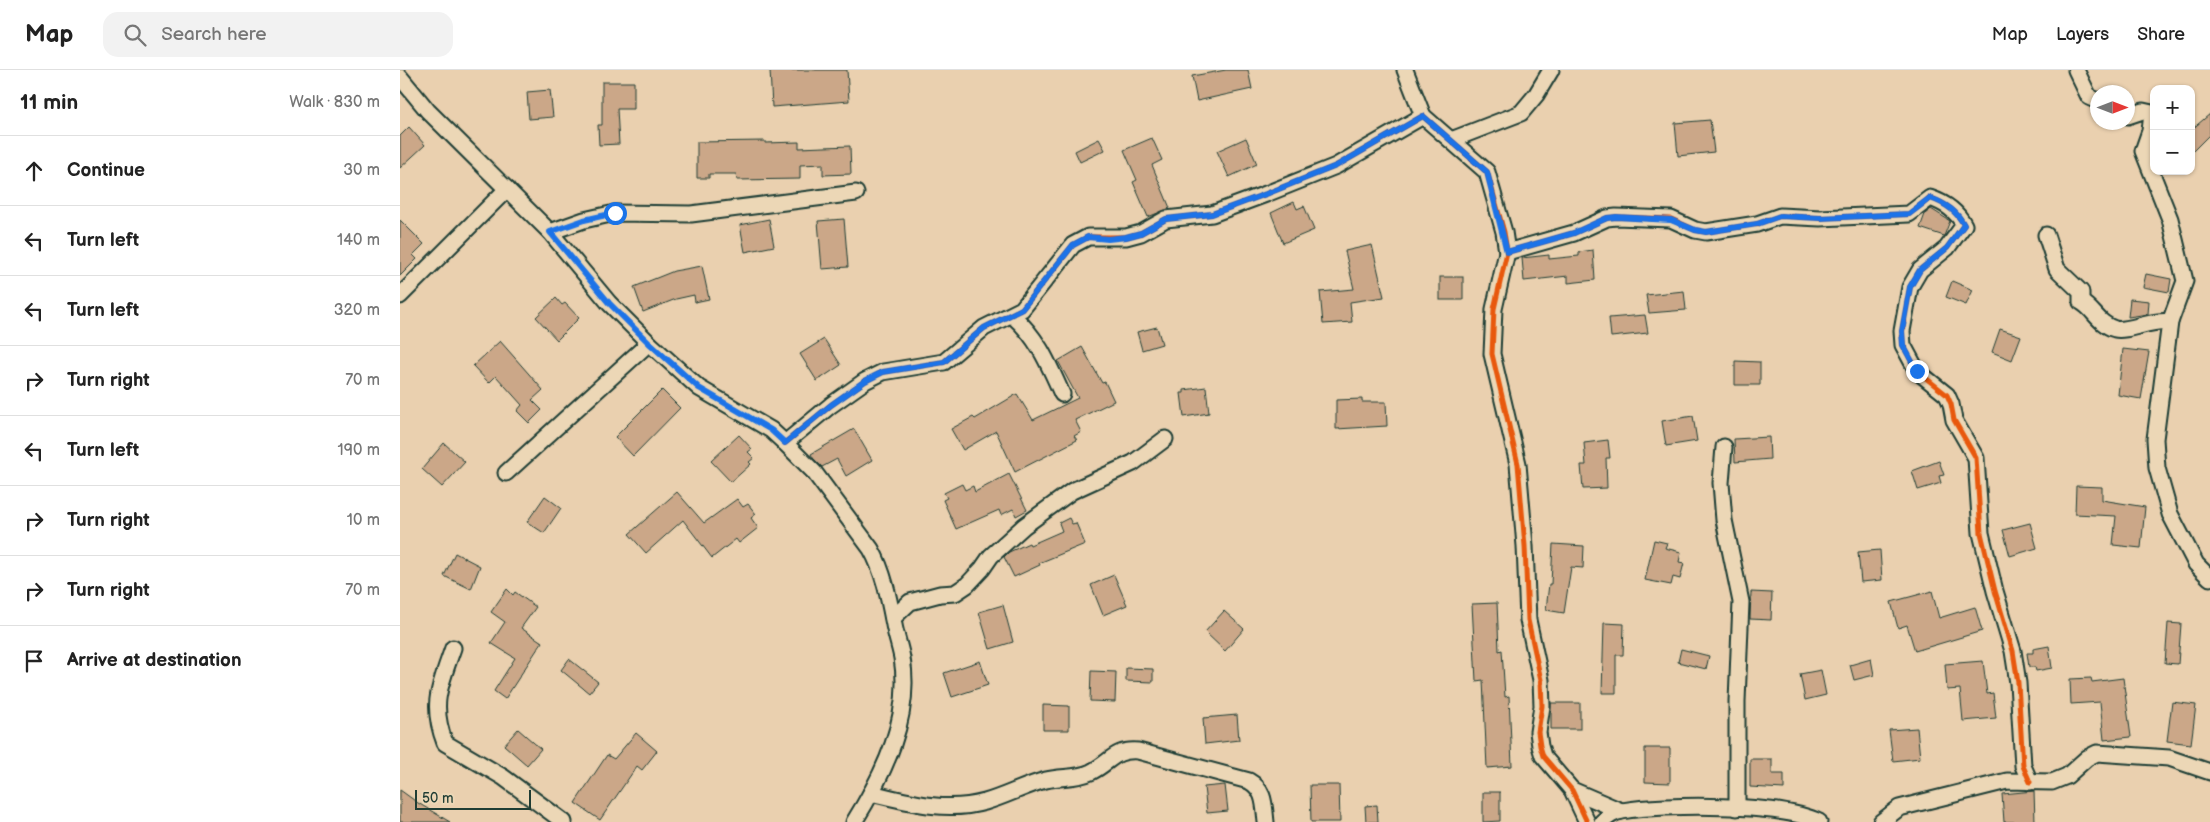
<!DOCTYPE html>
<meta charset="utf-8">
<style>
body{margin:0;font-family:"Balsamiq Sans",sans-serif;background:#f2f2f2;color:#222}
.controls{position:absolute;right:15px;top:15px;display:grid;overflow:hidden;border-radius:10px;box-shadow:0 1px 4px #0004}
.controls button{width:45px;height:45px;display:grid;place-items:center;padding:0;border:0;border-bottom:1px solid #e0e0e0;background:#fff;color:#222;font:25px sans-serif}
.compass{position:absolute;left:1690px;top:15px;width:45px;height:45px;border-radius:50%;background:#fff;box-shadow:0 1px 4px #0004;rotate:90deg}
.scale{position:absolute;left:15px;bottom:12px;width:116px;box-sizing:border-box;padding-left:5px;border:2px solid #1f3d34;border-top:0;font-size:14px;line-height:18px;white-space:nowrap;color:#1f3d34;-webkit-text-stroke:4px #ecd7b6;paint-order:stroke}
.stop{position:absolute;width:15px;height:15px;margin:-11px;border:4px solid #1a73e8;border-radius:50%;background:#fff}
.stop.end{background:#1a73e8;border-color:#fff;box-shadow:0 1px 5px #0008}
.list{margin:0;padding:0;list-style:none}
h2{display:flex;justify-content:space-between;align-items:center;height:65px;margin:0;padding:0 20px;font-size:21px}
h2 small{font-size:16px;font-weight:400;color:#767676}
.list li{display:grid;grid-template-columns:32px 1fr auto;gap:15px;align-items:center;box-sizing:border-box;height:70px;padding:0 20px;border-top:1px solid #e0e0e0}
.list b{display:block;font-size:19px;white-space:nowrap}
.list em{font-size:16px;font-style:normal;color:#767676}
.icon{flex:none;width:28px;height:28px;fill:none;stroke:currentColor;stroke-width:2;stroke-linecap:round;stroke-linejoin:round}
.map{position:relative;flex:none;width:1810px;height:752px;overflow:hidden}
header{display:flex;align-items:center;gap:30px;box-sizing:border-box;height:70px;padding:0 25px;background:#fff;border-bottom:1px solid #e0e0e0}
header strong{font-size:24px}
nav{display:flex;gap:28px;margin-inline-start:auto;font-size:18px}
.search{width:350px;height:45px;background:#f2f2f2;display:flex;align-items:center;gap:12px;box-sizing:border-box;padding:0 18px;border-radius:15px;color:#767676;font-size:19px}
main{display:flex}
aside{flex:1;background:#fff}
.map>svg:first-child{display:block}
.building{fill:#cba788;stroke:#1f3d34}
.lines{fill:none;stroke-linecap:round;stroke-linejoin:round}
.minor-casing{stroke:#1f3d34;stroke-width:19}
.minor{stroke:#ecd7b6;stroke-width:15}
.cycleway-casing{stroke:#ecd7b6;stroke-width:8}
.cycleway{stroke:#e8590c;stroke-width:5}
.route{stroke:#1a73e8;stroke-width:6}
</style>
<header>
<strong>Map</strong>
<div class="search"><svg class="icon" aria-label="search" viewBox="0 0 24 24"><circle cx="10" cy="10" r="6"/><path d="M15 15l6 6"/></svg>Search here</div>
<nav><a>Map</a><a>Layers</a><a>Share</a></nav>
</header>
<main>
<aside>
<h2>11 min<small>Walk · 830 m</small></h2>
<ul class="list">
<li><svg class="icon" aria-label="ahead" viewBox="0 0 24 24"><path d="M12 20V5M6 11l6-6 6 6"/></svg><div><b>Continue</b></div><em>30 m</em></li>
<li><svg class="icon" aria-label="left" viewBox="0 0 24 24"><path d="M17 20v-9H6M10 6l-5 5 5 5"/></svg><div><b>Turn left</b></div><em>140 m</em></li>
<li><svg class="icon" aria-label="left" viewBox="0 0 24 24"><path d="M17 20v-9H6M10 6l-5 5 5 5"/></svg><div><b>Turn left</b></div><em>320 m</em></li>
<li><svg class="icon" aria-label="right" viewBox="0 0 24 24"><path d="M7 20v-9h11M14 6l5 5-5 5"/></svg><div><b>Turn right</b></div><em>70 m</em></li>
<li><svg class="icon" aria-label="left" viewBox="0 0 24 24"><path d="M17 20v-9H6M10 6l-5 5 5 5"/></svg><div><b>Turn left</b></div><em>190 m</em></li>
<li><svg class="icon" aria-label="right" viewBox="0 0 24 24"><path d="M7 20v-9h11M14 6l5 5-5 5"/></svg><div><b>Turn right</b></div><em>10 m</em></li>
<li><svg class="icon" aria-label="right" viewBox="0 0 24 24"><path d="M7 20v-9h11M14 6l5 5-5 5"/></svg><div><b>Turn right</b></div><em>70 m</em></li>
<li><svg class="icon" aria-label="arrive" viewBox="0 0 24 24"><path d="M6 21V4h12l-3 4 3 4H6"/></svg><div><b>Arrive at destination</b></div></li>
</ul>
</aside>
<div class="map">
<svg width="1810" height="752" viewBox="0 0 1810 752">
<rect width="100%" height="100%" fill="#ead0af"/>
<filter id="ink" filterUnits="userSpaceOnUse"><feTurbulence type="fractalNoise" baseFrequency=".02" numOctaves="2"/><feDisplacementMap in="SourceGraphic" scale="10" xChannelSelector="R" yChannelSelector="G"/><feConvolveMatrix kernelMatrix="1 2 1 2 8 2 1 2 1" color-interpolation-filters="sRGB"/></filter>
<g filter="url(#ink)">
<g class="building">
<polygon points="370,0 447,0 449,31 372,37"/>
<polygon points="826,0 848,0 852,19 797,31 792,6"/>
<polygon points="202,12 234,12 234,39 217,39 219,74 199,75 198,55 202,55"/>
<polygon points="150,20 153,47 129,49 127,22"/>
<polygon points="1810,44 1810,64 1791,83 1791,60"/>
<polygon points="1310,50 1314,82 1278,86 1275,53"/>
<polygon points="9,57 25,75 0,98 0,66"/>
<polygon points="752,68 762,90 752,95 770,138 748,147 733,112 737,110 724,80"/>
<polygon points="846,68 857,94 829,107 817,81"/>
<polygon points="699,69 705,80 680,92 675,81"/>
<polygon points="365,71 365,73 399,72 399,78 450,76 451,104 423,105 423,94 400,95 400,109 337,110 336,104 309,104 309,108 297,108 297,72"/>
<polygon points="894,132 897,139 904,136 914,160 883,173 871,143"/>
<polygon points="1531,139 1550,151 1544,166 1520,158 1525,144"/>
<polygon points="369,149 374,176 345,182 340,155"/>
<polygon points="444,149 448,197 422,199 418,151"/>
<polygon points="0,150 24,174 13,185 17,189 0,206"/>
<polygon points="972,175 984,227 950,232 952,252 923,254 920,222 954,219 945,181"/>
<polygon points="1193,180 1195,210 1168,213 1168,206 1124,211 1122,188 1149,185 1149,189 1179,186 1179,182"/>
<polygon points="302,196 309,229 295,232 294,225 276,229 243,242 234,217 274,201"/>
<polygon points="1746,204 1771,209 1769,222 1743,217"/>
<rect x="1040" y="207" width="23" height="23"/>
<polygon points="1552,211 1573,220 1566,235 1546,227"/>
<polygon points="1284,221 1286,240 1249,243 1246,225"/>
<polygon points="156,228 162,235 165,233 179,248 157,270 136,247"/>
<polygon points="1730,229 1749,231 1748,244 1728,247"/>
<polygon points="1245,245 1248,263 1211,267 1209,248"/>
<polygon points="757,257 762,274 742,280 737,262"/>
<polygon points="1600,259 1621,266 1612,290 1592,282"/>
<polygon points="424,269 441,295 417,311 400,284"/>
<polygon points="100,271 143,320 132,330 142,340 129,353 117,341 122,335 96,306 89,313 73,296"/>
<polygon points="682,277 702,313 705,312 714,331 675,350 681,362 674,366 677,370 615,402 596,361 563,380 551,359 573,347 575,349 617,324 633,350 678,328 658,291"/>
<polygon points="1723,279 1749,282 1741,329 1718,325"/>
<polygon points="1335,291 1360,292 1360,315 1335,315"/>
<polygon points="806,317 809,343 784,347 781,323 784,323 784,320"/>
<polygon points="262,320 280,338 233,386 215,367"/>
<polygon points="962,329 962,332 986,332 987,356 936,359 936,330"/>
<polygon points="1293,346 1297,371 1266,376 1262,351"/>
<polygon points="454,359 472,390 446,406 437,389 422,397 413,388 411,384"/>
<polygon points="339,365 352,379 348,382 354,388 349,392 351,394 331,412 311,391"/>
<polygon points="1369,367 1370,389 1335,392 1334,369"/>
<polygon points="1208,370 1210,388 1206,388 1207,418 1183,419 1181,395 1186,395 1184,373"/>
<polygon points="44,373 65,392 42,417 22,399"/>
<polygon points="1539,391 1544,405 1539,406 1541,413 1518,420 1512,401"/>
<polygon points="609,404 627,440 616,446 613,439 601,445 599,440 556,459 543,430 547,428 544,423 562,414 565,420 573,416 575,422"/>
<polygon points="1676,416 1702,417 1702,430 1745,437 1741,478 1713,475 1716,446 1675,444"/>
<polygon points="277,422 304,453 337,429 343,437 348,434 356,444 351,448 358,458 339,473 336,469 312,488 283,450 246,483 229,464"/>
<polygon points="145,426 161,438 144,463 127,452"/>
<polygon points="669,448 672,454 676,453 685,474 639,493 640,495 614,507 604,487 609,482 629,473 630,475 662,461 659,453"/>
<polygon points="1630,453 1637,478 1610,486 1603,460"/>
<polygon points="1254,470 1267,473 1265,478 1281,482 1279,492 1284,493 1280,509 1273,507 1271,515 1245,510"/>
<polygon points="1153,474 1184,476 1183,498 1171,497 1164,543 1146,540 1149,514 1151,514"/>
<polygon points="1480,480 1482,510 1461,512 1458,482"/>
<polygon points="55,483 80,496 71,519 44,506"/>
<polygon points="714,505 727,535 703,545 691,515"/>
<polygon points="107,519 113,525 115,522 136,537 121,558 142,572 105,629 94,621 115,588 91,573 105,552 91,542"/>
<polygon points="1532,521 1539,548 1575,537 1582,561 1515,581 1507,555 1498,558 1491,532"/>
<polygon points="1351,522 1372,523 1371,550 1350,549"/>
<polygon points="1097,533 1099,581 1102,580 1105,627 1109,626 1112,696 1087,698 1083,610 1076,611 1072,534"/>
<polygon points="603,535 613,572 590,579 579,542"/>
<polygon points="824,541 844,559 825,581 805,562"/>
<polygon points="1204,553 1224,554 1223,585 1216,585 1216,623 1202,623"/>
<polygon points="1768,553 1781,554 1778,594 1765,593"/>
<polygon points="1649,576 1652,598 1636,601 1635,597 1629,597 1627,583 1633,583 1633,579"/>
<polygon points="1281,579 1309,586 1306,599 1278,592"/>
<polygon points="169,589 198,612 189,623 161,600"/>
<polygon points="1471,589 1474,605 1454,610 1450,595"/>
<polygon points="580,591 588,615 552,627 544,603"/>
<polygon points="1583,591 1587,624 1593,623 1596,648 1563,651 1560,619 1547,620 1545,594"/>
<polygon points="726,598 753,599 753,612 726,611"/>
<polygon points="1421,600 1426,625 1405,630 1400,604"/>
<polygon points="691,601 716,602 715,632 690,631"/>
<polygon points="1691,608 1692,612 1723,608 1731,667 1704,670 1700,632 1671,634 1670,609"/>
<polygon points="1772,632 1796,635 1791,674 1767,671"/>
<rect x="1151" y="633" width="29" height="26"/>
<polygon points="643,635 669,636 669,660 643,660"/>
<polygon points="837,645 839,670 805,674 803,648"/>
<polygon points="1517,658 1520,688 1493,691 1489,660"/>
<polygon points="118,659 141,679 127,695 104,675"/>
<polygon points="236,663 257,681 242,700 237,696 200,750 175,733 207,685 214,689"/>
<polygon points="1245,678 1270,678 1270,713 1245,712"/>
<polygon points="1350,689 1372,689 1372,704 1384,704 1384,719 1350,717"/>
<polygon points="825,715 828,741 807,743 804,717"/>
<polygon points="910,715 939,715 940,752 911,752"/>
<polygon points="0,720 18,733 50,752 0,752"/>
<polygon points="1634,721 1635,752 1604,752 1602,724"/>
<polygon points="1083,722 1100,722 1100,751 1083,752"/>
<polygon points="977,735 978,752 966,752 965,736"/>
</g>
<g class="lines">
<g class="minor-casing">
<g id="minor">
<polyline points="1005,0 1023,46"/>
<polyline points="1676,0 1689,27 1698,31"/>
<path d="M 0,7 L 28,41 L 150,162 L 209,233 L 249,273 L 299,318 L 371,360 L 385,373 L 414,402 L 471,479 C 484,502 489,529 494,555 C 496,566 500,577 502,588 C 512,647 484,704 454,752"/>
<polyline points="1728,46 1743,41 1752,43 1750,61 1743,81 1770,149 1785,211 1770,252 1755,369 1757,398 1770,444 1796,494 1810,508"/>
<polyline points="1051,70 1121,43 1136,25 1151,0"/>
<polyline points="150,162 184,150 215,143 291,144 456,123"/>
<path d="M 1646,165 L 1657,199 L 1681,222 L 1681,232 C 1694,239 1698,254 1715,259 C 1727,262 1753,249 1770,252"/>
<path d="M 1107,182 L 1174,163 L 1207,148 L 1216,147 L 1271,149 L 1295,160 L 1306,162 L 1357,154 L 1380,146 L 1420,148 L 1509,144 L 1530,128 C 1545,133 1557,141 1564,155 L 1547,178 L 1520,200 L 1510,217 L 1502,261 L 1503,275 L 1517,301 L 1547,325 L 1551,334 L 1554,350 L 1576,388 L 1581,463 L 1595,521 L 1613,581 L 1618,613 L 1623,696 L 1630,712"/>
<polyline points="0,226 107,119"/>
<path d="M 612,245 C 638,268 648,293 662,324"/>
<polyline points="385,373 431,335 465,311 483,302 544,292 584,258 622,239 673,175 688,167 726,167 741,163 766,149 812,144 866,124 936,96 1023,46 1087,102 1104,162 1107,182 1094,239 1092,284 1118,394 1125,476 1128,550 1141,610 1142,636 1138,662 1140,676 1143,686 1172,720 1187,752"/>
<polyline points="1324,377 1321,413 1324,450 1341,532 1337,631 1337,738"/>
<polyline points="106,403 249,273"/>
<polyline points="493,548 510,532 540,524 555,523 567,515 582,499 591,486 624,456 672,421 733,393 765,369"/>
<path d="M 53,578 C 40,616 30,634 45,673 L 103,707 L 164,752"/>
<polyline points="1172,720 1221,741"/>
<path d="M 471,723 C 509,732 546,743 585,732 C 606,726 626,715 646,710 C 662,706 676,709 691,702 C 711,692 714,679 738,681 L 849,711 C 865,720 864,735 866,752"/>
<path d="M 1202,752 C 1207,747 1215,742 1222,741 C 1264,734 1383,733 1419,752"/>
<polyline points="1481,752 1499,738 1607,711 1652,712 1667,706 1687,688 1697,683 1769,688 1810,702"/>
</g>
</g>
<use href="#minor" class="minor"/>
<g class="cycleway-casing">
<g id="cycleway">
<path d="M 1107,182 L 1174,163 L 1207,148 L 1216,147 L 1271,149 L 1295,160 L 1306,162 L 1357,154 L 1380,146 L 1420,148 L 1509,144 L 1530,128 C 1545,133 1557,141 1564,155 L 1547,178 L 1520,200 L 1510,217 L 1502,261 L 1503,275 L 1517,301 L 1547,325 L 1551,334 L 1554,350 L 1576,388 L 1581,463 L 1595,521 L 1613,581 L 1618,613 L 1623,696 L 1630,712"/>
<polyline points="385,373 431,335 465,311 483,302 544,292 584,258 622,239 673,175 688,167 726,167 741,163 766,149 812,144 866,124 936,96 1023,46 1087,102 1104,162 1107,182 1094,239 1092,284 1118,394 1125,476 1128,550 1141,610 1142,636 1138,662 1140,676 1143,686 1172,720 1187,752"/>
</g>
</g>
<use href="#cycleway" class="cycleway"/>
</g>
</g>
<g class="lines" filter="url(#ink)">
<path class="route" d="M 215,143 L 184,150 L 150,162 L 209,233 L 249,273 L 299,318 L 371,360 L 385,373 L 431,335 L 465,311 L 483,302 L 544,292 L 584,258 L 622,239 L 673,175 L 688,167 L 708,169 L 726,167 L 741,163 L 766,149 L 812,144 L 866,124 L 936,96 L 1023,46 L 1087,102 L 1107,182 L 1174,163 L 1207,148 L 1216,147 L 1271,150 L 1295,160 L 1306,162 L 1357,154 L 1380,146 L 1420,148 L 1509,144 L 1530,128 C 1545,133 1557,141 1564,155 L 1547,178 L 1520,200 L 1510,217 L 1502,261 L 1503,275 L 1517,301"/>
</g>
</svg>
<div class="controls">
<button>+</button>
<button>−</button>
</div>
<svg class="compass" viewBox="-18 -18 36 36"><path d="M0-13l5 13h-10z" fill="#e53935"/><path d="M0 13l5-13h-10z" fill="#767676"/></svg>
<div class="scale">50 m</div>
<div class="stop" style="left:215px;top:143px"></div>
<div class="stop end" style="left:1517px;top:301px"></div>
</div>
</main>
